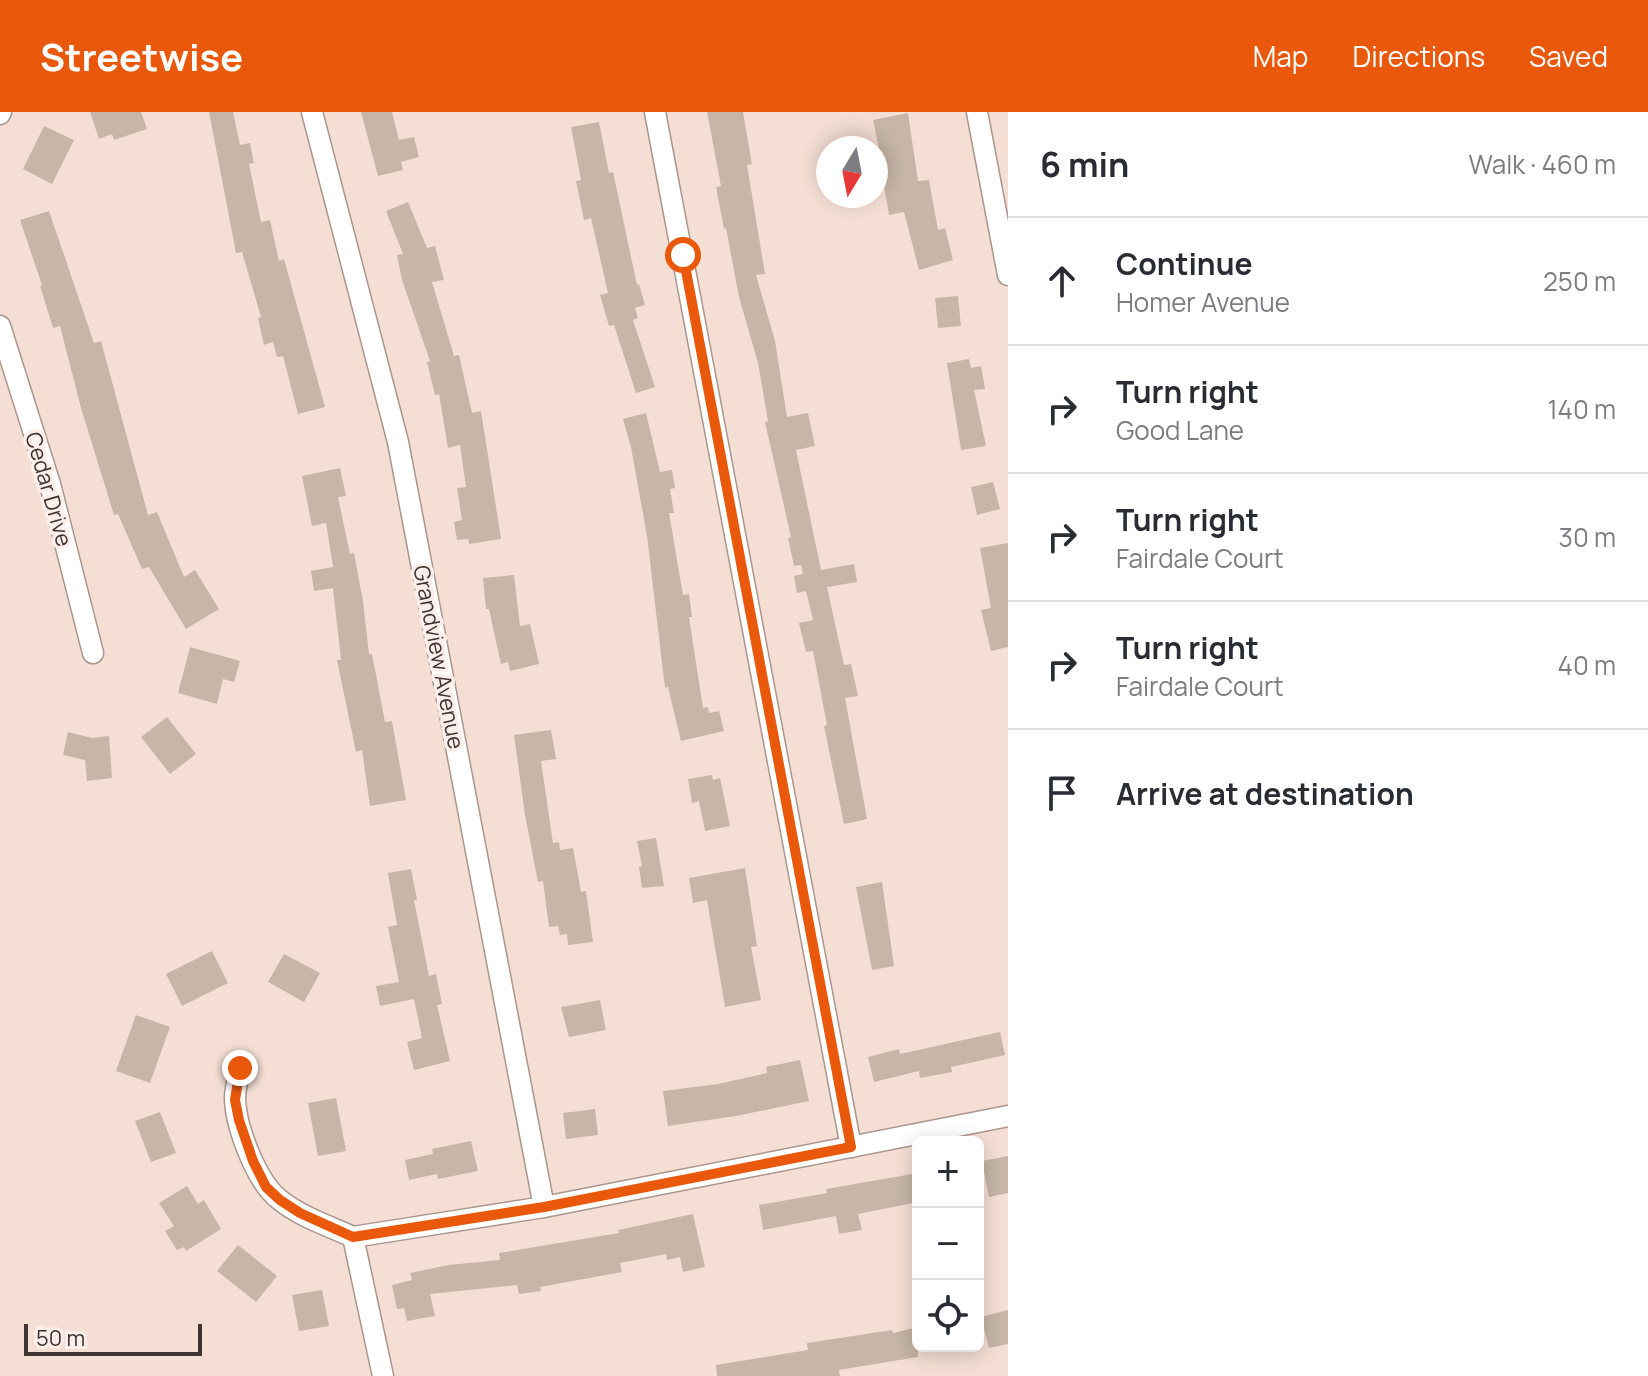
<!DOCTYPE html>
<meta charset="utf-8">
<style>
body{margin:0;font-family:Manrope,sans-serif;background:#f2f2f3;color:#2b2b33}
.controls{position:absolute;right:24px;bottom:24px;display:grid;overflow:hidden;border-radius:12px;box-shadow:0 4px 20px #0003}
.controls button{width:72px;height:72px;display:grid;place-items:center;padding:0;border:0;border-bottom:2px solid #e1e1e2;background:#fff;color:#2b2b33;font:40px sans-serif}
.compass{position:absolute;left:816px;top:24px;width:72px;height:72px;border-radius:50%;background:#fff;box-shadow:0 4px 20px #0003;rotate:190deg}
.scale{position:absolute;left:24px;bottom:20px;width:178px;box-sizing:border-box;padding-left:8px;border:4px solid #3e3532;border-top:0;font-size:22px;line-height:28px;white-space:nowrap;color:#3e3532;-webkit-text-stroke:6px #fceee8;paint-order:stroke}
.stop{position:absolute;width:24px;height:24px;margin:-18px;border:6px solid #ea580c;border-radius:50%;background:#fff}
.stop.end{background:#ea580c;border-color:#fff;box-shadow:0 2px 8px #0008}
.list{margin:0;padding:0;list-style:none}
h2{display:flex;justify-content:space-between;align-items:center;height:104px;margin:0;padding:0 32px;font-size:34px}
h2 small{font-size:26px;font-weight:400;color:#7c7c81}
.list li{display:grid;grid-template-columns:52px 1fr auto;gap:24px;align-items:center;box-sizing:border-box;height:128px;padding:0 32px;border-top:2px solid #e1e1e2}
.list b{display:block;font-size:30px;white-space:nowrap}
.list p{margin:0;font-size:26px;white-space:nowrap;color:#7c7c81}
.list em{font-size:26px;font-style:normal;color:#7c7c81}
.icon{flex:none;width:44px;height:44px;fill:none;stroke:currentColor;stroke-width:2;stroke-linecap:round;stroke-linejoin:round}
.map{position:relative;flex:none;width:1008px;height:1264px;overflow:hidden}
header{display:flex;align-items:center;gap:48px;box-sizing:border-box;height:112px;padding:0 40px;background:#ea580c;color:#fff}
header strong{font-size:38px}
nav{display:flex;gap:44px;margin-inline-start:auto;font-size:28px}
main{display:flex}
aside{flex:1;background:#fff}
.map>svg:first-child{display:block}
.building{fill:#c7b6a7}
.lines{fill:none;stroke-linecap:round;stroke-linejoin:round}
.minor-casing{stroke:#ab968d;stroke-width:23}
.minor{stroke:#fff;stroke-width:20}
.route{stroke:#ea580c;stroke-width:10}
.labels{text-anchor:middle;stroke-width:7;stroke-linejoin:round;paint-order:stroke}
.street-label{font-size:22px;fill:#3e3532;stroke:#fceee8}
</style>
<header>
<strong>Streetwise</strong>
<nav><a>Map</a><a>Directions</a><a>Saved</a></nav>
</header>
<main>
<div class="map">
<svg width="1008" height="1264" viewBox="0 0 1008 1264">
<rect width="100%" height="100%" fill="#f5dfd5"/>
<g class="building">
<polygon points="90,0 141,0 147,17 114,28 112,22 99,27"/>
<polygon points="209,0 233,0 240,33 250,31 254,51 249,52 261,110 270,108 279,149 284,147 325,295 298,302 283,244 277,245 273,230 264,233 258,206 261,205 242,140 236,141"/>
<polygon points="361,0 392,0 399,28 414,25 419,45 401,50 403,58 378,64"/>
<polygon points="707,0 743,0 752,52 747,53 765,162 756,163 775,229 787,305 808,301 815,334 796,338 821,458 854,452 857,470 827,475 844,553 851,552 858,584 845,586 867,707 844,712 824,614 827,613 813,539 806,540 799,511 813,508 806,479 797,481 794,464 803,462 801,453 794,454 788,426 791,425 765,310 768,309 758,251 739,185 726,116 724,117 716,75 721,74"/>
<polygon points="908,1 918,69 929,68 938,118 945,116 953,148 919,158 904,100 889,103 882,62 884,61 873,8"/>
<polygon points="599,10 609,61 613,60 637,173 639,172 645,193 635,196 638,206 633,208 655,275 636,281 614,213 609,214 600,183 608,181 591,106 584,108 576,69 581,68 571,15"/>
<polygon points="44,14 74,28 52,72 23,57"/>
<polygon points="408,90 427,136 435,134 444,168 432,170 454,244 459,243 472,301 481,299 501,427 469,432 468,427 457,428 454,410 462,408 457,376 466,375 460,333 448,336 439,282 435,283 427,250 430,249 402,168 397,143 403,142 386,99"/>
<polygon points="49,99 94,231 101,229 148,403 157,400 184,465 195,458 219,497 186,517 149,455 142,457 118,402 114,403 81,296 60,214 53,216 40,174 42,173 20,108"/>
<polygon points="958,184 961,214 938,216 935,186"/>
<polygon points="969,247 971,256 981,254 985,277 974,278 986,334 961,338 947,251"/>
<polygon points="646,301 660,360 672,358 675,376 670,377 674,401 669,401 683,483 689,482 692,505 689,505 703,596 708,595 709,601 719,599 724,619 681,629 668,575 665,576 647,424 631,335 623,307"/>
<polygon points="340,356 346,384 338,385 350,442 354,441 363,489 369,542 372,542 385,610 392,609 406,688 370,694 362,638 356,640 337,548 341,548 333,476 314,479 311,459 333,455 326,411 312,414 302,364"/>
<polygon points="993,370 1000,397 977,403 971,375"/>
<polygon points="1008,431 1008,535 991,539 981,498 991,496 980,436"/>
<polygon points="514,463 520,514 530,512 539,552 510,559 508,550 501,552 489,497 486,497 483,466"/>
<polygon points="190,535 240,549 234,570 223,567 217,592 178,581"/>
<polygon points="167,605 196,642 170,662 141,625"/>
<polygon points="551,618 556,647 541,649 553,731 559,730 560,738 573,736 581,780 586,779 593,830 568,833 567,822 560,823 558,814 549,815 543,769 538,770 525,703 514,623"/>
<polygon points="68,620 92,626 109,624 112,666 87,669 85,648 63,643"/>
<polygon points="712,663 713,668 720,666 730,714 705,719 699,689 692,691 688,667"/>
<polygon points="656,726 664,774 642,776 639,755 642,754 637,729"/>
<polygon points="745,756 757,834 751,835 761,888 725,895 707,788 693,791 689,766"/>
<polygon points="411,757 417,788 414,788 429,864 436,862 442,892 437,893 450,949 414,958 407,930 422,926 414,887 380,894 376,874 399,870 388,815 397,813 388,761"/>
<polygon points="882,770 894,854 872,858 856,775"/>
<polygon points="212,839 228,871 182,894 166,862"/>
<polygon points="284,842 320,861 304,890 268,870"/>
<polygon points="600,888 606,918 569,925 561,895"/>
<polygon points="136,903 170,915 150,971 116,959"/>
<polygon points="1000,920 1005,943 951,955 952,960 920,966 919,959 874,970 868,945 899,937 900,942"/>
<polygon points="800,948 809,989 736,1004 668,1014 663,979 718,972 767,961 766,955"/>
<polygon points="336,986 346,1039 318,1044 308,991"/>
<polygon points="595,997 598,1023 566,1027 563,1001"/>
<polygon points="160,1000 176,1041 151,1050 135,1009"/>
<polygon points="471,1029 478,1059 438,1067 437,1062 409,1068 405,1048 433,1042 432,1037"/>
<polygon points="1008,1044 1008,1081 989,1085 982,1049"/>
<polygon points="918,1061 918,1090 858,1102 862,1118 839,1122 836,1104 763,1118 759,1093 827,1081 826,1077"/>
<polygon points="187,1074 198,1092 204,1088 221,1117 186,1139 184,1135 177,1138 165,1119 174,1114 159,1091"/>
<polygon points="693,1102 705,1155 683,1160 680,1145 667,1148 666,1142 620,1151 622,1160 540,1175 541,1179 519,1182 517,1173 430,1182 435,1204 407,1209 404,1196 397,1197 392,1173 412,1168 410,1161 448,1153 500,1148 499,1141 619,1121 618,1118"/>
<polygon points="238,1133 277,1164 256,1190 217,1159"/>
<polygon points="322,1178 329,1214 299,1219 292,1183"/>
<polygon points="1008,1198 1008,1232 989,1236 981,1205"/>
<polygon points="918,1215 918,1245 839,1258 840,1264 717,1264 716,1253 808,1238 807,1231 892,1218 893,1221"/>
</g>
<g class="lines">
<g class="minor-casing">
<g id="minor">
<polyline points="312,0 398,330 544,1095"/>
<polyline points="655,0 851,1035"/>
<polyline points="977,0 1008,163"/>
<polyline points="0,2 1,0"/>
<polyline points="0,214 50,372 93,541"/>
<path d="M 240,956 C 238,966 235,977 235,987 C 236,1016 257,1071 280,1088 C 301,1105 329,1114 353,1125"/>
<polyline points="353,1125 544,1095 1008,1004"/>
<polyline points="353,1125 383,1264"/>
</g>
</g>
<use href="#minor" class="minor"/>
</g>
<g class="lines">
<polyline class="route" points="240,956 235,988 239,1008 253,1049 266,1075 280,1088 300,1101 353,1125 544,1095 851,1035 683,143"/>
</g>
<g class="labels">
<g class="street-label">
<text transform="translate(49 377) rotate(74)" y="8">Cedar Drive</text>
<text transform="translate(439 545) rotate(79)" y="8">Grandview Avenue</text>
</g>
</g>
</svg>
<div class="controls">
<button>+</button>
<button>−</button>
<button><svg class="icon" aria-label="locate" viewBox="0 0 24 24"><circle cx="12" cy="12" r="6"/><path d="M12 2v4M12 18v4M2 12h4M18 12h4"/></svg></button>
</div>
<svg class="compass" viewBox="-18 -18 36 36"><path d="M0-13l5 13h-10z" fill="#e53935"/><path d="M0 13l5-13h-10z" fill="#7c7c81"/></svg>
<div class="scale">50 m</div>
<div class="stop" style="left:683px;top:143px"></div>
<div class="stop end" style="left:240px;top:956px"></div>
</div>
<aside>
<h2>6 min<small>Walk · 460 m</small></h2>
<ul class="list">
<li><svg class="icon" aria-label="ahead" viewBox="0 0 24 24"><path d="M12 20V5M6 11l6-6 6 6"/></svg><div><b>Continue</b><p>Homer Avenue</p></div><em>250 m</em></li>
<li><svg class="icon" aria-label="right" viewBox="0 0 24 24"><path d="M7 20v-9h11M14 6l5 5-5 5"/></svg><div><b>Turn right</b><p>Good Lane</p></div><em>140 m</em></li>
<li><svg class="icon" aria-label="right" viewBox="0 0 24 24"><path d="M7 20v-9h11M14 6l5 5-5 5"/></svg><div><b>Turn right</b><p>Fairdale Court</p></div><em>30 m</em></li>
<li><svg class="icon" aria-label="right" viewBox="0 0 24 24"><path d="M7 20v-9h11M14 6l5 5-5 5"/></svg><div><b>Turn right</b><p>Fairdale Court</p></div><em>40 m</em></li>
<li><svg class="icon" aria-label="arrive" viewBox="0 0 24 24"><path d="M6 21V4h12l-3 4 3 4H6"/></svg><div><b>Arrive at destination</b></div></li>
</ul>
</aside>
</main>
